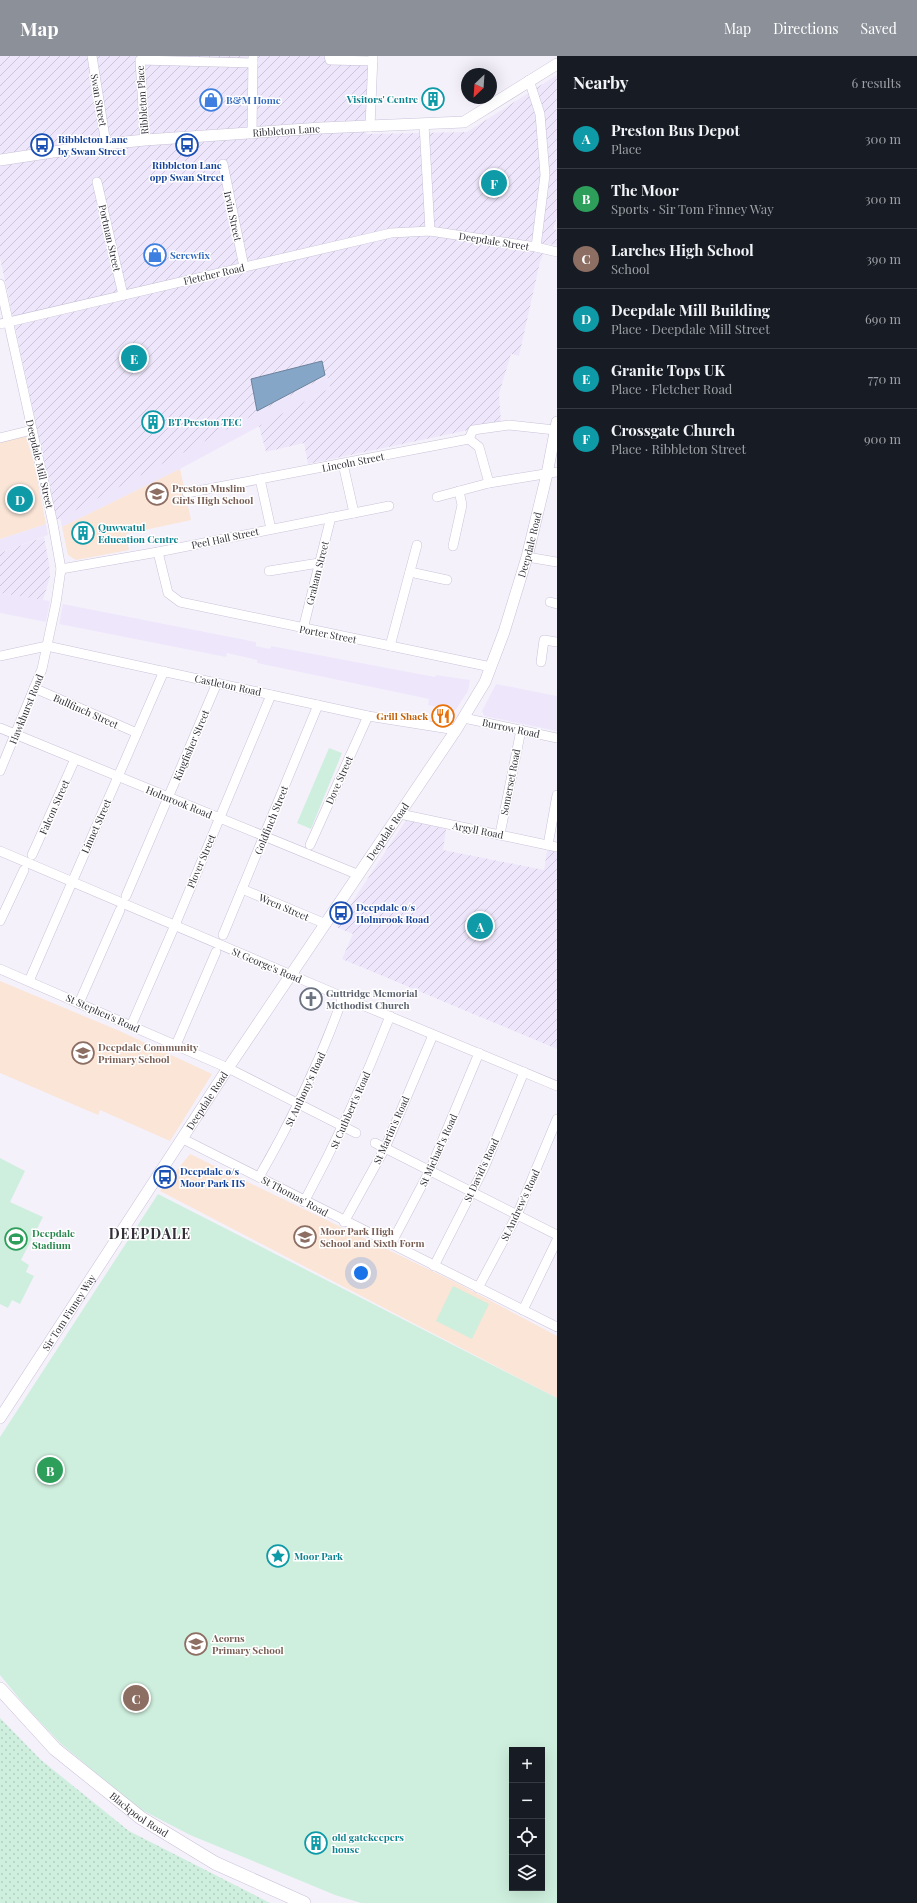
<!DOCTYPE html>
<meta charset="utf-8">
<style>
body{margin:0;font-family:"Playfair Display",serif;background:#242831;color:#f1f3f6}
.controls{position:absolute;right:12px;bottom:12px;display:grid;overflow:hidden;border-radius:0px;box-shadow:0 4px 16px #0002}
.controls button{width:36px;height:36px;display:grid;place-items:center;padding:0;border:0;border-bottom:1px solid #363941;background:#171b24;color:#f1f3f6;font:20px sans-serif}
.compass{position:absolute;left:461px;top:12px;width:36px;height:36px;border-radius:50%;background:#171b24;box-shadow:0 4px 16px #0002;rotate:205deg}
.you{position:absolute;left:361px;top:1217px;width:14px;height:14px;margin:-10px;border:3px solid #fff;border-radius:50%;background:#1a73e8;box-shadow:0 0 0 6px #1a73e833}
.badge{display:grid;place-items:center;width:26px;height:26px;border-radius:50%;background:#8c9099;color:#fff;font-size:13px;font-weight:700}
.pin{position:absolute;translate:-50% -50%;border:2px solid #fff;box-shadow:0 1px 4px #0006}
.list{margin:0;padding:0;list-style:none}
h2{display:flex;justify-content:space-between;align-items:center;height:52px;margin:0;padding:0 16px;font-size:17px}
h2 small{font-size:13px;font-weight:400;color:#9ea1a6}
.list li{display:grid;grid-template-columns:26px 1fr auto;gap:12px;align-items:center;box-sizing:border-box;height:60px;padding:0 16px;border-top:1px solid #363941}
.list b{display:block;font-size:15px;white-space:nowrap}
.list p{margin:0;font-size:13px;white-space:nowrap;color:#9ea1a6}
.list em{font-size:13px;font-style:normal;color:#9ea1a6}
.icon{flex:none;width:22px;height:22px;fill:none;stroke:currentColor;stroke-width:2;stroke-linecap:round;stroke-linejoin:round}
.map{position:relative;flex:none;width:557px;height:1847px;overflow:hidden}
header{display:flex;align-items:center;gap:24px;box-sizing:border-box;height:56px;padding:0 20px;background:#8c9099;color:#fff}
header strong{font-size:19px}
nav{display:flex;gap:22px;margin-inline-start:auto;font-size:14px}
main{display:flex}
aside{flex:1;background:#171b24}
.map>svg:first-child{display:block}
.built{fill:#eee7fb}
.industrial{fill:url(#industrial-furrows)}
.education{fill:#fae5d7}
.green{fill:#cfefde;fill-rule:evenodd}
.garden{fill:url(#garden-dots)}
.water{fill:#86a6c8;stroke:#6c829c}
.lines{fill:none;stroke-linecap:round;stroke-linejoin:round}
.minor-casing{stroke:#cac2d9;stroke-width:10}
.major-casing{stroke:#cac2d9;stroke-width:12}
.highway-casing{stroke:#cac2d9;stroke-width:14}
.minor{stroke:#fff;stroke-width:9}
.major{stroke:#fff;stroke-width:11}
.highway{stroke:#fff;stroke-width:13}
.labels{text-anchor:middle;stroke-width:3;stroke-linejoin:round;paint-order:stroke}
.culture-label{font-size:10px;font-weight:bold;fill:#0d838f;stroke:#fff;text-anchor:start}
.street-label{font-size:10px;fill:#312e37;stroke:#fff}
.shop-label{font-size:10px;font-weight:bold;fill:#366cbe;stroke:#fff;text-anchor:start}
.transit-label{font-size:10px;font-weight:bold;fill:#164399;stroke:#fff;text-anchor:start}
.education-label{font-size:10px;font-weight:bold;fill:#785e54;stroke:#fff;text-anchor:start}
.food-label{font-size:10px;font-weight:bold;fill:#c56008;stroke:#fff;text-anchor:end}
.worship-label{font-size:10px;font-weight:bold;fill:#5b616d;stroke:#fff;text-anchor:start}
.leisure-label{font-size:10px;font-weight:bold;fill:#27864d;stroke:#fff;text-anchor:start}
.district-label{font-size:14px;font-weight:bold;letter-spacing:1px;fill:#312e37;stroke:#fff}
</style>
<header>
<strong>Map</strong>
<nav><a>Map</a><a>Directions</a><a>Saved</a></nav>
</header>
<main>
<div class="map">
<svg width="557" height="1847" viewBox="0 0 557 1847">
<defs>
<pattern id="industrial-furrows" width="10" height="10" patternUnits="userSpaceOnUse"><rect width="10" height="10" fill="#eee7fb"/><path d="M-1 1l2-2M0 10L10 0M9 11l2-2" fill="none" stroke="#cdc6d8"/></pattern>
<pattern id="garden-dots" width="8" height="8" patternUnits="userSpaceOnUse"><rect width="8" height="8" fill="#cfefde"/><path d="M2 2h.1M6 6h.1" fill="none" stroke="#b2cdbf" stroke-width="1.8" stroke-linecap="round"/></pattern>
</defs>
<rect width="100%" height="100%" fill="#f5f1fb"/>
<g class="built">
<polygon points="327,320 330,332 180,413 62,471 60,461"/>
<polygon points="46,468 48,479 0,497 0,483"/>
<polygon points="0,537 50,545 46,566 0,557"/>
<polygon points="63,548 256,586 256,590 270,593 271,590 435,621 436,619 470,624 468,635 455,655 428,649 429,643 257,607 257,604 227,597 226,601 59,568"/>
<polygon points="496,628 557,640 557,675 484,660 482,655"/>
</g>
<g class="industrial">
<polygon points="0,0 368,0 366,78 467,76 557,19 557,161 553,173 557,174 557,189 548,188 540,206 519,300 511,298 499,338 501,366 464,375 308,408 304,387 266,396 259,370 330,332 327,320 57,464 0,202"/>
<polygon points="44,481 49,507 50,521 43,544 0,537 0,497"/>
<polygon points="406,764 446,773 443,794 544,814 547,794 557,796 557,993 342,903 353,878 336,871"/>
</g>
<g class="education">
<polygon points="26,380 34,407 46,468 0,483 0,386"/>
<polygon points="180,413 191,464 126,478 129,494 76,504 68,499 62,471"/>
<polygon points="0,925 122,976 212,1018 170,1085 100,1054 98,1059 0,1017"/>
<polygon points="190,1098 457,1227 557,1280 557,1342 160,1135"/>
</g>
<g class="green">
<polygon points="329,692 342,697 311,773 297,767"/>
<polygon points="0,1102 25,1115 10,1146 43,1161 21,1204 29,1209 26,1216 34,1220 20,1248 12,1244 8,1252 0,1248"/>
<path d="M 158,1138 L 557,1342 L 557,1847 L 361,1847 L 335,1839 L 190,1779 L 136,1751 L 60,1687 L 27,1652 L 0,1619 L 0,1381 ZM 512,1694 L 542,1694 L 542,1832 L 512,1832 Z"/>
<polygon points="453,1230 489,1248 472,1283 436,1265"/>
</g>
<polygon class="garden" points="0,1662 41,1704 129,1775 270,1847 0,1847"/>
<polygon class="water" points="322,305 325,319 257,355 251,323"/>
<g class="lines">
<g class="minor-casing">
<g id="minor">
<polyline points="92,0 106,88"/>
<polyline points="329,0 330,4 373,5"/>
<polyline points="529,24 540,58 545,119 536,191"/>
<polyline points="424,68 430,175"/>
<polyline points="370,71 373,0"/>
<polyline points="252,78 253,0"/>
<polyline points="145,84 140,4 253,7"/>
<polyline points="223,108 244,211"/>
<polyline points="97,126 123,239"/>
<polyline points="0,228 53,468 61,513 56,547 42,613 0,715"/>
<polyline points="0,268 391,177 430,175 536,191 557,196"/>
<polyline points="0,382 32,374"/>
<polyline points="469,383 473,374 509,369 555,374"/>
<polyline points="343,408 354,457"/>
<polyline points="260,423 271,473"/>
<polyline points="187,437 469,383 479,391 489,427"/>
<polyline points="437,441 489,427 557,416"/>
<polyline points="453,490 462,449 459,435"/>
<polyline points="158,496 168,537 180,546 491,611"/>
<polyline points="527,501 557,506"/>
<polyline points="61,513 158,496 389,450"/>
<polyline points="269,515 319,507"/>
<polyline points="410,516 447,524"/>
<polyline points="550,546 557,548"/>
<polyline points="303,573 331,461"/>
<polyline points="390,590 417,489"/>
<polyline points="0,600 47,590 368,660 456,674"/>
<polyline points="541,606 544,584 557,586"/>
<polyline points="34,632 137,677"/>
<polyline points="464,662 557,682"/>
<polyline points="0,672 359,819"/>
<polyline points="400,758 557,791"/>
<polyline points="500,778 521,674"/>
<polyline points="310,789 368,660"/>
<polyline points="548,789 557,739"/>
<polyline points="0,795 343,941 557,1030"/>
<polyline points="32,799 75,703"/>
<polyline points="242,833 326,868"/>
<polyline points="126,840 217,627"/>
<polyline points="0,865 24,814"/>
<polyline points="223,879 318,649"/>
<polyline points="0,913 228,1012 356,1077"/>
<polyline points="29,925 164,615"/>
<polyline points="79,947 120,854"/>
<polyline points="131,970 175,869 271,639"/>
<polyline points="176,989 216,896"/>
<polyline points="183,1083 557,1271"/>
<polyline points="375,1087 557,1179"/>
<path d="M 259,1121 C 292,1064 321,1003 343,941"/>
<path d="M 304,1146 C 337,1085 365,1024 390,960"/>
<polyline points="344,1166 385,1092 433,979"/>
<polyline points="391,1188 430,1114 479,997"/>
<polyline points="434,1210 484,1112 524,1016"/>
<polyline points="478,1232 517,1159 557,1063"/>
<polyline points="523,1254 557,1184"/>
</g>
</g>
<g class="major-casing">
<g id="major">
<path id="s1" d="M 0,104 L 106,88 L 145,84 L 321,72 L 464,66 L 557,8"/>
<path id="s2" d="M 0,1362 L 228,1012 L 456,674 L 485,626 L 504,576 L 527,501 L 547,418 L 557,366"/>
</g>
</g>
<g class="highway-casing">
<g id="highway">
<path id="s3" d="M 0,1633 L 55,1693 L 141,1762 L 215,1807 L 304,1847"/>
</g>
</g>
<use href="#minor" class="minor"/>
<use href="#major" class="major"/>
<use href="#highway" class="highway"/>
</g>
<defs>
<g id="building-ring" transform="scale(1.15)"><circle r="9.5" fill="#fff" stroke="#0f9aa8" stroke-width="1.5"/><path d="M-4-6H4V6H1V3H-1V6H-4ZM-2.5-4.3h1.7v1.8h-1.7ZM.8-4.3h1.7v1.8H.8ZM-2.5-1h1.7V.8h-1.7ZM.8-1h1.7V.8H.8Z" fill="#0f9aa8"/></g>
<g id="shop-ring" transform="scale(1.15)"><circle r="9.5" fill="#fff" stroke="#3f7fe0" stroke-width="1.5"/><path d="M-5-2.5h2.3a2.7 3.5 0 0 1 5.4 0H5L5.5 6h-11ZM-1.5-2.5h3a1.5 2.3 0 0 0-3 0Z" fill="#3f7fe0"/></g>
<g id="bus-ring" transform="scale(1.15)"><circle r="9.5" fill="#fff" stroke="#1a4fb4" stroke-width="1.5"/><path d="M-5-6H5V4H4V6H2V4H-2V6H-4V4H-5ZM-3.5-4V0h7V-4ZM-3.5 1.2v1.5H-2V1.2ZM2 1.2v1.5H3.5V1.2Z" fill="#1a4fb4"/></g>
<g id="school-ring" transform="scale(1.15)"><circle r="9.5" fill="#fff" stroke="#8d6e63" stroke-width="1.5"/><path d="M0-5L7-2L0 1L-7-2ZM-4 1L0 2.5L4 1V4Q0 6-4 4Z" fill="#8d6e63"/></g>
<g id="restaurant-ring" transform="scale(1.15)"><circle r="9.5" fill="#fff" stroke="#e8710a" stroke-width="1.5"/><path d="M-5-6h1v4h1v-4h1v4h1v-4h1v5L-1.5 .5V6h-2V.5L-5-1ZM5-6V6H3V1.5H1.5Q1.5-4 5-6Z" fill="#e8710a"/></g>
<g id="church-ring" transform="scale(1.15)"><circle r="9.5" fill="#fff" stroke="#6b7280" stroke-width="1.5"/><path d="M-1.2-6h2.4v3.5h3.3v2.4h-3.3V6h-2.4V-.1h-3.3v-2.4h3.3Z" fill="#6b7280"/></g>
<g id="stadium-ring" transform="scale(1.15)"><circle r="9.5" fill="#fff" stroke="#2e9e5b" stroke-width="1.5"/><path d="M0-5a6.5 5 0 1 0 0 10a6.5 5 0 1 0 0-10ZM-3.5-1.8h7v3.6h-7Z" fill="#2e9e5b"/></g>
<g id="sight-ring" transform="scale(1.15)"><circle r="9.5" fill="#fff" stroke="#0f9aa8" stroke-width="1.5"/><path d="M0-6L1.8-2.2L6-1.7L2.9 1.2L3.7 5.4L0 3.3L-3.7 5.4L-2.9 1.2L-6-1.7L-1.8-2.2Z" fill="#0f9aa8"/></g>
</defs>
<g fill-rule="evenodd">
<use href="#building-ring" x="433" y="43"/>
<use href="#shop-ring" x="211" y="44"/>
<use href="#bus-ring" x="42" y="89"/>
<use href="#bus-ring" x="187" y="89"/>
<use href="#shop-ring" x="155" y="199"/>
<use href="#building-ring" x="153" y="366"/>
<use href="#school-ring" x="157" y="438"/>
<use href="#building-ring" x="83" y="477"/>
<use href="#restaurant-ring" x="443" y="660"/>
<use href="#bus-ring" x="341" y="857"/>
<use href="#church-ring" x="311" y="943"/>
<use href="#school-ring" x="83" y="997"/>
<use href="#bus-ring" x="165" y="1121"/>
<use href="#school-ring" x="305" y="1181"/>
<use href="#stadium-ring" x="16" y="1183"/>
<use href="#sight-ring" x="278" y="1500"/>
<use href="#school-ring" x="196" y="1588"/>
<use href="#building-ring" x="316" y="1787"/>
</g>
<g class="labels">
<g class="culture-label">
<text x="418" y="47" text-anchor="end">Visitors' Centre</text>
<text x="168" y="370">BT Preston TEC</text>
<text x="98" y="475">Quwwatul<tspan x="98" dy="12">Education Centre</tspan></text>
<text x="294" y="1504">Moor Park</text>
<text x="332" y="1785">old gatekeepers<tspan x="332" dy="12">house</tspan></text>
</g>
<g class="street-label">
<text transform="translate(99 44) rotate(80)" y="4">Swan Street</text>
<text transform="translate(142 44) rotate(-94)" y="4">Ribbleton Place</text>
<text dy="4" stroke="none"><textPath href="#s1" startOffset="288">Ribbleton Lane</textPath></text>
<text transform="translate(233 160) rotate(78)" y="4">Irvin Street</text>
<text transform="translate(110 182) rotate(77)" y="4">Portman Street</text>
<text transform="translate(494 185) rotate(9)" y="4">Deepdale Street</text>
<text transform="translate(214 218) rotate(-13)" y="4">Fletcher Road</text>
<text transform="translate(353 406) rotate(-11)" y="4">Lincoln Street</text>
<text transform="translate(40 408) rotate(77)" y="4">Deepdale Mill Street</text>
<text transform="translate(225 482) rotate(-12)" y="4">Peel Hall Street</text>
<text dy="4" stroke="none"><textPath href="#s2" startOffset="1026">Deepdale Road</textPath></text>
<text transform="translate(317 517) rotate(-76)" y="4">Graham Street</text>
<text transform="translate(328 578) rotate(11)" y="4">Porter Street</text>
<text transform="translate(228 629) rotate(12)" y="4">Castleton Road</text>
<text transform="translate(26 653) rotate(-68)" y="4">Hawkhurst Road</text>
<text transform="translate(86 655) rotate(24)" y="4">Bullfinch Street</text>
<text transform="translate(511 672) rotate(12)" y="4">Burrow Road</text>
<text transform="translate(191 689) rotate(-67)" y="4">Kingfisher Street</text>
<text transform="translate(339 724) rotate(-66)" y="4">Dove Street</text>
<text transform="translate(510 726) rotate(-79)" y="4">Somerset Road</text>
<text transform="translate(179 746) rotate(22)" y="4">Holmrook Road</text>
<text transform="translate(54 751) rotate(-66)" y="4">Falcon Street</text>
<text transform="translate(271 764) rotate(-68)" y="4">Goldfinch Street</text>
<text transform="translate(96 770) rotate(-66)" y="4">Linnet Street</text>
<text transform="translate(478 774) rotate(11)" y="4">Argyll Road</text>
<text dy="4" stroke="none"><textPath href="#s2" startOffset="703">Deepdale Road</textPath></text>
<text transform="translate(201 805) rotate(-67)" y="4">Plover Street</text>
<text transform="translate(284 851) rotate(23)" y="4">Wren Street</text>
<text transform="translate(267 909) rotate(23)" y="4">St George's Road</text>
<text transform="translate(103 957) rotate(24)" y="4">St Stephen's Road</text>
<text transform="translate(305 1033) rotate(-65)" y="4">St Anthony's Road</text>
<text dy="4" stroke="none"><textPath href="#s2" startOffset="379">Deepdale Road</textPath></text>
<text transform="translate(350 1054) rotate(-66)" y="4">St Cuthbert's Road</text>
<text transform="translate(391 1074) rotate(-66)" y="4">St Martin's Road</text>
<text transform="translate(438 1094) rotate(-66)" y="4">St Michael's Road</text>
<text transform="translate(481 1114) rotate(-65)" y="4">St David's Road</text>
<text transform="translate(295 1140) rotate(28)" y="4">St Thomas' Road</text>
<text transform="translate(520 1149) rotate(-65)" y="4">St Andrew's Road</text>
<text dy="4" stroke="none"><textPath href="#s2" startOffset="126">Sir Tom Finney Way</textPath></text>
<text dy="4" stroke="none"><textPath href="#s3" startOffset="188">Blackpool Road</textPath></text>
</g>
<g class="shop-label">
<text x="226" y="48">B&amp;M Home</text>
<text x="170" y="203">Screwfix</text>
</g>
<g class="transit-label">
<text x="58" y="87">Ribbleton Lane<tspan x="58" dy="12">by Swan Street</tspan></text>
<text x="187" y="113" text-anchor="middle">Ribbleton Lane<tspan x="187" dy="12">opp Swan Street</tspan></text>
<text x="356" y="855">Deepdale o/s<tspan x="356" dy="12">Holmrook Road</tspan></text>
<text x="180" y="1119">Deepdale o/s<tspan x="180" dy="12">Moor Park HS</tspan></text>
</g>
<g class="education-label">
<text x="172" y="436">Preston Muslim<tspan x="172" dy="12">Girls High School</tspan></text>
<text x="98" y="995">Deepdale Community<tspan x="98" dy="12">Primary School</tspan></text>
<text x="320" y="1179">Moor Park High<tspan x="320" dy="12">School and Sixth Form</tspan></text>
<text x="212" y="1586">Acorns<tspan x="212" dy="12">Primary School</tspan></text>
</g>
<g class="food-label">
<text x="428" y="664">Grill Shack</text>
</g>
<g class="worship-label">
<text x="326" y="941">Guttridge Memorial<tspan x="326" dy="12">Methodist Church</tspan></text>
</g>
<g class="leisure-label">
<text x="32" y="1181">Deepdale<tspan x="32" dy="12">Stadium</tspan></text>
</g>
<g class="district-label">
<text x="150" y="1183">DEEPDALE</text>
</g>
</g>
</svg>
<div class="controls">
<button>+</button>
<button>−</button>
<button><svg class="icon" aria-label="locate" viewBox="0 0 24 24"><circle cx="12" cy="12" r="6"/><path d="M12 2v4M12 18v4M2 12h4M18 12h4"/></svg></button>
<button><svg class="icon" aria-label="layers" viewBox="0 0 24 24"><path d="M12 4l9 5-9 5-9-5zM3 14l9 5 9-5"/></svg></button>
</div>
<svg class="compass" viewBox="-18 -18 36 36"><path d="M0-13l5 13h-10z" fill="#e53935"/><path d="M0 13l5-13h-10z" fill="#9ea1a6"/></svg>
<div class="you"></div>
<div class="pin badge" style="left:480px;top:870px;background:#0f9aa8">A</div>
<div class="pin badge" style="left:50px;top:1414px;background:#2e9e5b">B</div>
<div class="pin badge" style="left:136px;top:1642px;background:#8d6e63">C</div>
<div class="pin badge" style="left:20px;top:443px;background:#0f9aa8">D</div>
<div class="pin badge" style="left:134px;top:302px;background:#0f9aa8">E</div>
<div class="pin badge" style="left:494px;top:127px;background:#0f9aa8">F</div>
</div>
<aside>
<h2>Nearby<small>6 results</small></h2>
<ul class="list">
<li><span class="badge" style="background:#0f9aa8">A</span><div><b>Preston Bus Depot</b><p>Place</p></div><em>300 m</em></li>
<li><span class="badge" style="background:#2e9e5b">B</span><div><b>The Moor</b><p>Sports · Sir Tom Finney Way</p></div><em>300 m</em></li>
<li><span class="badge" style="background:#8d6e63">C</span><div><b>Larches High School</b><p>School</p></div><em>390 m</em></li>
<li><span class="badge" style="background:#0f9aa8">D</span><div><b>Deepdale Mill Building</b><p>Place · Deepdale Mill Street</p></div><em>690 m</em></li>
<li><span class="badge" style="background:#0f9aa8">E</span><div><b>Granite Tops UK</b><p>Place · Fletcher Road</p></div><em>770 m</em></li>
<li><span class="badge" style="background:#0f9aa8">F</span><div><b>Crossgate Church</b><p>Place · Ribbleton Street</p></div><em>900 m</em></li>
</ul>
</aside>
</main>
